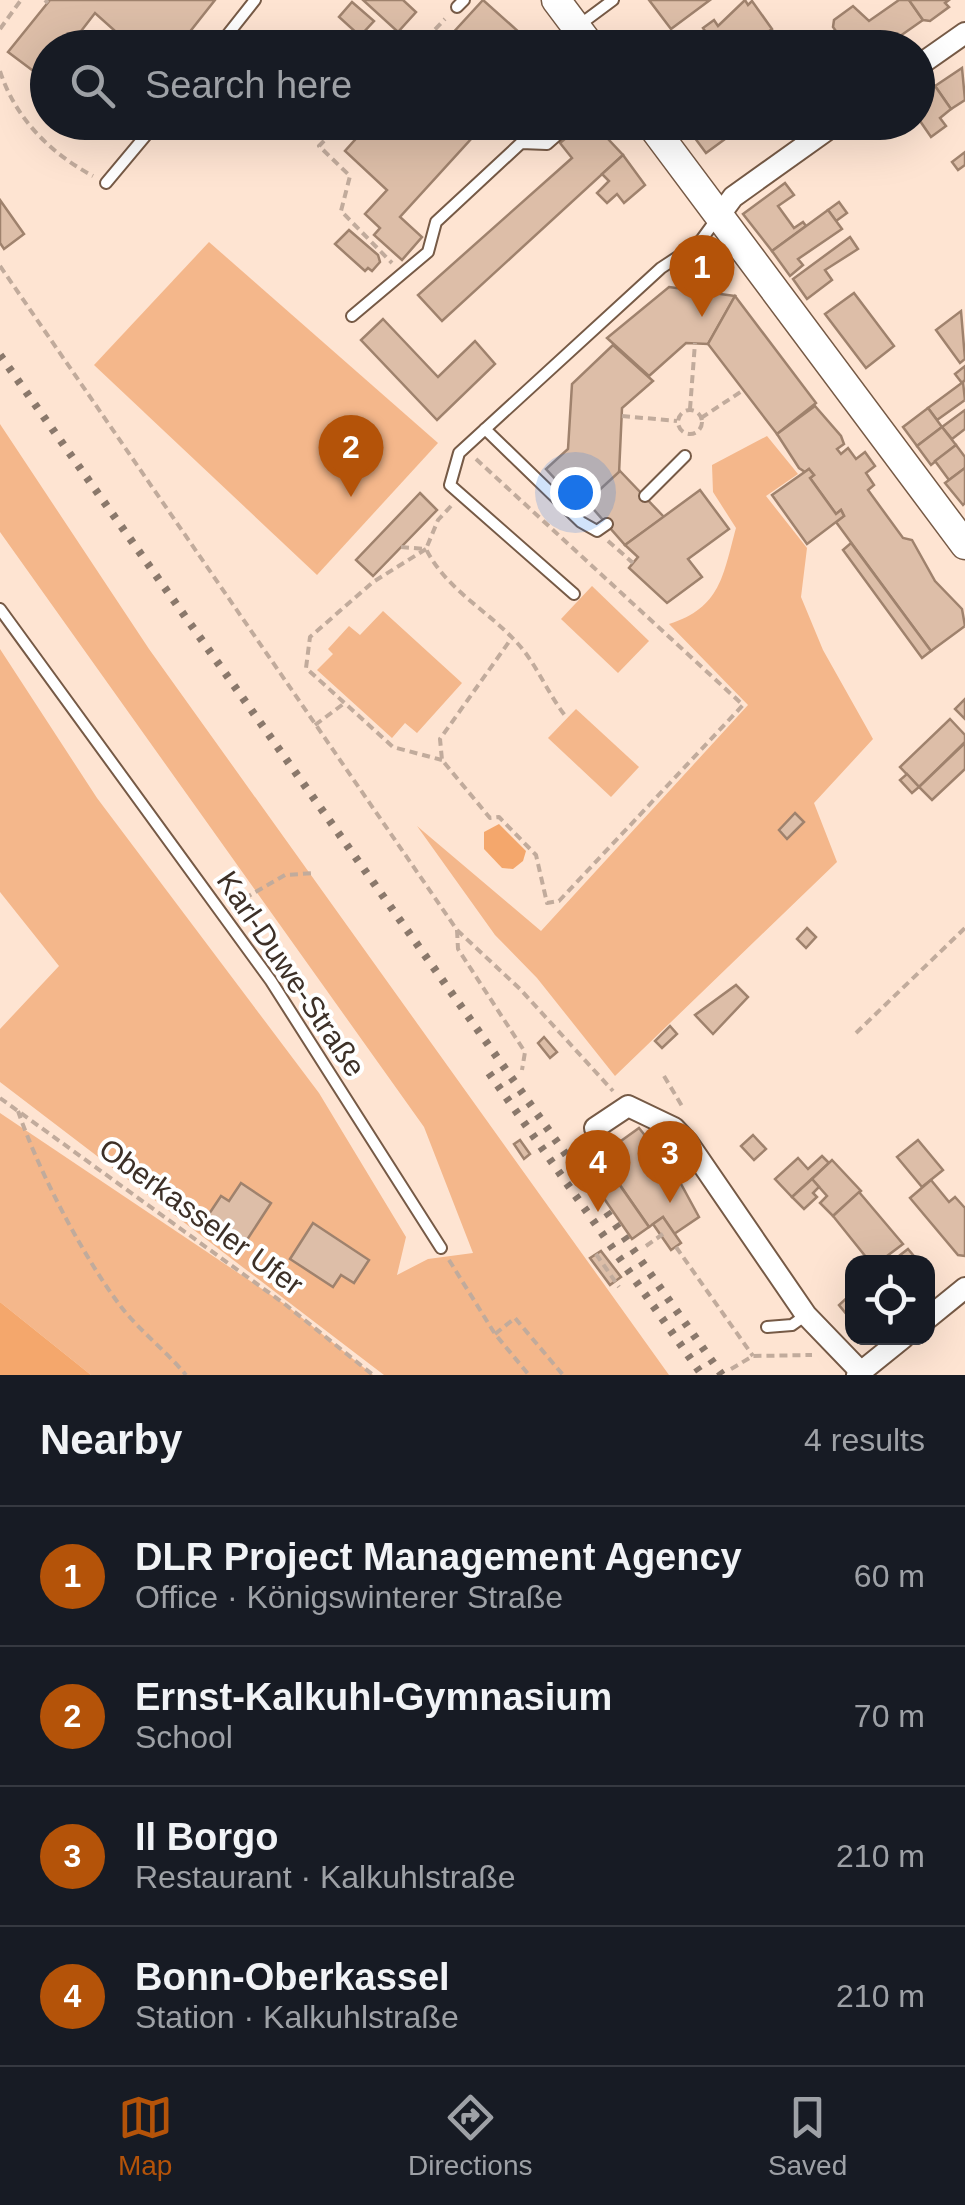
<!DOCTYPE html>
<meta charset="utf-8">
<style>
body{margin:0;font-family:Arial,sans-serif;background:#20242c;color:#f1f3f6}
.controls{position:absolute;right:30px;bottom:30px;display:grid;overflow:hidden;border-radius:20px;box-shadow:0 10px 40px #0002}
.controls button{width:90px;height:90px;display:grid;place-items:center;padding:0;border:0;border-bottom:2px solid #363941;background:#171b24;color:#f1f3f6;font:50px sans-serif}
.you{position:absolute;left:575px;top:492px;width:35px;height:35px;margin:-25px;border:8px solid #fff;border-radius:50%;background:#1a73e8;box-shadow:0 0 0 15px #1a73e833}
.badge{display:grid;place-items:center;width:65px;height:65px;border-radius:50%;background:#b45309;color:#fff;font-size:32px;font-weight:700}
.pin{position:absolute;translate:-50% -82px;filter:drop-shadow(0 2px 5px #0008)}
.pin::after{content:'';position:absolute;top:52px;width:35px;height:30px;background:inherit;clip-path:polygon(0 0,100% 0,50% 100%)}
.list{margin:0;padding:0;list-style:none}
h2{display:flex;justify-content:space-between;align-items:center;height:130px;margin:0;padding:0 40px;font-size:42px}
h2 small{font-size:32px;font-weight:400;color:#9ea1a6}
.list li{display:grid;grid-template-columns:65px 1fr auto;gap:30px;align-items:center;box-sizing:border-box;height:140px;padding:0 40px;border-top:2px solid #363941}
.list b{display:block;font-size:38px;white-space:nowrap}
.list p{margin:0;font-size:32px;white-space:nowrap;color:#9ea1a6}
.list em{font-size:32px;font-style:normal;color:#9ea1a6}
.icon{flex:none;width:55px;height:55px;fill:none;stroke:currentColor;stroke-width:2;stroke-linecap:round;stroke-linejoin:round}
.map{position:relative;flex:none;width:965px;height:1375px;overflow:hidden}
.search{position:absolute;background:#171b24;box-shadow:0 10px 40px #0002;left:30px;right:30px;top:30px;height:110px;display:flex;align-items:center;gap:25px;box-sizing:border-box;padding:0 35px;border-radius:55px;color:#9ea1a6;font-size:38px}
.sheet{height:690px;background:#171b24}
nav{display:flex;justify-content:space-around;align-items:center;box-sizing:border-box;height:140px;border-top:2px solid #363941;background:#171b24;font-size:28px;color:#9ea1a6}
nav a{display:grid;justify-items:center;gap:5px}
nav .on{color:#b45309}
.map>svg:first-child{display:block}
.green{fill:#f4b78b}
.water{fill:#f4a76c}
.building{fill:#ddbea8;stroke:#9f826d;stroke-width:2.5}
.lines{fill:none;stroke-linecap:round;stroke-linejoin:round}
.service-casing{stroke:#765a46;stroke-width:14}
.minor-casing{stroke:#765a46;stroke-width:24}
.secondary-casing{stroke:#765a46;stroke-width:31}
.path{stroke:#c1ab9c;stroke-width:4;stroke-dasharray:8 5;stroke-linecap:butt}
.service{stroke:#fff;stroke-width:10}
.minor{stroke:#fff;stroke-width:20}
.secondary{stroke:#fff;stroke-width:28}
.rail{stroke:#8a786b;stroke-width:8;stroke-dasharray:5 10;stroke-linecap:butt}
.labels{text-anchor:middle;stroke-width:8;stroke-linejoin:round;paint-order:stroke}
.street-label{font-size:30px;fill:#3d3027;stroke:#fff}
</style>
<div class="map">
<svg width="965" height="1375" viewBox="0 0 965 1375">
<rect width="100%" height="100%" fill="#fee4d2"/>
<g class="green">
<polygon points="209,242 438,443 317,575 94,365"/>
<polygon points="0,424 149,649 669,1375 384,1375 0,1082 0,1029 59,966 0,892 0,649 97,798 319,1093 406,1237 397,1275 428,1259 473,1253 424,1127 0,532"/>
<path d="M 767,436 L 798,474 L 766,496 L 807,548 L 801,597 L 823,650 L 873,739 L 814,803 L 837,862 L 615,1076 L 537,978 L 495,935 L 417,826 L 541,931 L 748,705 L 669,624 C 721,608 723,575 736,528 L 713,492 L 712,465 Z"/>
<polygon points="592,586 649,641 618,673 561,619"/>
<polygon points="383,611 462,683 417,733 405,723 392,738 317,670 333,654 328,649 349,626 360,635"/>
<polygon points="576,709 639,767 611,797 548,738"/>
<polygon points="0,1113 286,1305 373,1375 91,1375 0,1302"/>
</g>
<g class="water">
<polygon points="499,824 526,851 523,861 513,869 502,868 484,849 484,832"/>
<polygon points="0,1302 91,1375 0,1375"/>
</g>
<g class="building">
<polygon points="50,0 215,0 177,48 134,48 95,13 68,48 48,48 48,82 8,52"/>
<polygon points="363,0 403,0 416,12 398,32"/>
<polygon points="483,0 520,33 507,48 439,48"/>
<polygon points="649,0 710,0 671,29"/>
<polygon points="745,0 748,5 752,1 772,29 768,32 771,36 755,48 690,48 707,34 703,28 714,20 718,26"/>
<polygon points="899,0 909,0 923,20 883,48 848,48 833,27 834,20 853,6 869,21"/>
<polygon points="909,0 949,0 945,3 949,7 930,21 923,20"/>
<polygon points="352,2 374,21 360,36 339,17"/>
<polygon points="962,68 965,100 951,109 935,86"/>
<polygon points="935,86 951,109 940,118 946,126 931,137 918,118 918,99"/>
<polygon points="371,122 453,122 471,139 400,217 422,237 402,260 374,235 380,228 365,214 387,190 345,151"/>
<polygon points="568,122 548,139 539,130 545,122"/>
<polygon points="585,122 592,122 623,155 442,321 418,295 572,158 560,143"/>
<polygon points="683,122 735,122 740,128 706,153"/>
<polygon points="756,122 780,122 764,134"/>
<polygon points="965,152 965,165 958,170 952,162"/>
<polygon points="623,155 645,185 624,203 617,194 607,203 597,193 609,181 602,174"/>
<polygon points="785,183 794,195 778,206 794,228 803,222 806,226 772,251 743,214"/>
<polygon points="0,200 24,234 4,249 0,243"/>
<polygon points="839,202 847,213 836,221 828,210"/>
<polygon points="828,210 842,229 798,259 803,265 790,276 772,251"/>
<polygon points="349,230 378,255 380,262 372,271 368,268 365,271 335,244"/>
<polygon points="850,237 858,249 825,270 832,280 807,299 793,279"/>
<polygon points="669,287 735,296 708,344 686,343 649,376 607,338"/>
<polygon points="854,293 894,346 866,368 825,314"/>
<polygon points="735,296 816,403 777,434 708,344"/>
<polygon points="961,311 965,359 960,363 936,330"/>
<polygon points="383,319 438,377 475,341 495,364 437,420 361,340"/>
<polygon points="613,345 653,381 622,408 619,474 581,507 546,469 568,449 572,384"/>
<polygon points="965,366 965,380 962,383 955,374"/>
<polygon points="963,382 965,400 937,420 928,408"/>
<polygon points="815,406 841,436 844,444 837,449 841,454 848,448 856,459 865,452 875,466 866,473 874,485 868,490 903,538 912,540 935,581 962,609 965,626 931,651 836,522 844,516 841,510 836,514 810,478 814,475 809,469 805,472 799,468 777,434"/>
<polygon points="928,408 942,427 917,446 903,427"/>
<polygon points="965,410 965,429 952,439 942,427"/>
<polygon points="942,427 956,445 931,465 917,446"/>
<polygon points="956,445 965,457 965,468 949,480 935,461"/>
<polygon points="965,468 965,503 963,505 945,483"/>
<polygon points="809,469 814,475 810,478 836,514 841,510 844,516 807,544 772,495"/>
<polygon points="620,471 664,517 625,545 588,503 582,506"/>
<polygon points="700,490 729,529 688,559 702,577 667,603 629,568 638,557 625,545"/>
<polygon points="420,493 437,510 373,576 356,560"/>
<polygon points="851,543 931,651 922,658 843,550"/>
<polygon points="965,699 965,719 955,709"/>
<polygon points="950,719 965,735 965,742 919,787 900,767"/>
<polygon points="965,743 965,769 932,800 919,787"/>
<polygon points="907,774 919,787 912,793 900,780"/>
<polygon points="795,813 804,822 787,839 779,830"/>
<polygon points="807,928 816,937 806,948 797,939"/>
<polygon points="736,985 748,997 713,1034 695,1015"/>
<polygon points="670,1026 677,1034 662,1048 655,1041"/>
<polygon points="544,1037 557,1052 550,1058 538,1043"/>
<polygon points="639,1128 675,1173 699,1217 674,1234 663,1217 649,1227 600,1156"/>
<polygon points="753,1135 766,1149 754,1160 741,1146"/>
<polygon points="520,1140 530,1154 524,1159 514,1144"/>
<polygon points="918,1140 943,1170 922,1187 897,1157"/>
<polygon points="822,1156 829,1163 792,1197 775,1179 798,1158 808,1169"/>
<polygon points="600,1157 649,1227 632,1239 583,1168"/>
<polygon points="832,1160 861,1191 833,1216 820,1203 827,1196 812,1179"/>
<polygon points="812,1179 819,1187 813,1193 817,1197 804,1209 792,1197"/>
<polygon points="931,1180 949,1202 955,1197 965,1208 965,1256 958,1255 910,1198"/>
<polygon points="241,1183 271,1203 245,1243 223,1229 218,1237 201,1226 221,1196 229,1201"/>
<polygon points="859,1192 903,1244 879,1262 870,1262 833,1216"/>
<polygon points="663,1217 681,1243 671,1250 653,1224"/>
<polygon points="313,1223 369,1260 354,1283 341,1275 333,1287 290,1259"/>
<polygon points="908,1249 919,1262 891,1262"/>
<polygon points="601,1251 621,1277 610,1285 590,1258"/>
<polygon points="852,1293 852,1321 839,1305"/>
</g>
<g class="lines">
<g class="service-casing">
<g id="service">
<polyline points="457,7 464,0"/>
<polyline points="578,26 613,0"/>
<polyline points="217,48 255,0"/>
<polyline points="106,183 157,122"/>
<polyline points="352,316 428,252 436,222 521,143 547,144 572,122"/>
<polyline points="485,429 581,522 597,531 607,524"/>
<polyline points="645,496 685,456"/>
<polyline points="574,594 450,485 459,453 661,268 699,243 718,217"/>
<polyline points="0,609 271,981 441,1248"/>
<polyline points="767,1327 792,1325 806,1315"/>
</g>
</g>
<g class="minor-casing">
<g id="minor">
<polyline points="918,66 965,33"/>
<polyline points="719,216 733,197 838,122"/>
<polyline points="595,1128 628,1106 674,1128 688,1143 806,1315 860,1371"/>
<polyline points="928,1318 965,1288"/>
<polyline points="857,1375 903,1338"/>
</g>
</g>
<g class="secondary-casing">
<g id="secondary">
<polyline points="556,0 592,48"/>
<polyline points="649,122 965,545"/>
</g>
</g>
<g class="path">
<polyline points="45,0 48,3"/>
<polyline points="0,29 21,0"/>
<polyline points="417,48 445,19"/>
<path d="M 0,71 C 15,118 50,153 93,176"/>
<polyline points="342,122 319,146 350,176 341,211 392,263"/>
<polyline points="0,266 457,930 520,989 613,1091"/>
<polyline points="685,274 704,280 704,292"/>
<polyline points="690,409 695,343"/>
<circle cx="690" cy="422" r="12"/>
<polyline points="622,416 677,421"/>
<polyline points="701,418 742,391"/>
<polyline points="476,459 743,705 559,901 547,903 536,855 499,817 490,818 442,760 440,739 511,639"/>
<path d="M 451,506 L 438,520 L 426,549 C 448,593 494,613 524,651 C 540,672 550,697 567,718"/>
<polyline points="608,541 633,563"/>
<polyline points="401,547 426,549"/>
<polyline points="426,549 373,582 310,637 306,668 393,747 442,760"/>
<polyline points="315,725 346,702"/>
<polyline points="233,905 285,875 315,873"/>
<polyline points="457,930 458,949 525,1052 522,1070"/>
<polyline points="856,1033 965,928"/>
<polyline points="664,1076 682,1106"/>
<polyline points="0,1098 286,1305 373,1375"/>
<path d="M 18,1111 C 39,1172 83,1257 122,1308 C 141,1332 166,1351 186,1375"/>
<polyline points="646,1246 663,1234"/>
<polyline points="676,1247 753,1356"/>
<polyline points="596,1254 619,1287"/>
<polyline points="449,1260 495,1334 529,1375"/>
<polyline points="495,1334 515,1318 563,1375"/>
<polyline points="731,1369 753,1356 812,1355"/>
</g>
<use href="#service" class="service"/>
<use href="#minor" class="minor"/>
<use href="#secondary" class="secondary"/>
<g class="rail">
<polyline points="0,355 722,1375"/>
<polyline points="489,1073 702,1375"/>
</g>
</g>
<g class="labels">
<g class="street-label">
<text transform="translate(291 974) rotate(56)" y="10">Karl-Duwe-Straße</text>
<text transform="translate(201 1217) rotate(36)" y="10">Oberkasseler Ufer</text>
</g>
</g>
</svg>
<div class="controls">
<button><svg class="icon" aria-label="locate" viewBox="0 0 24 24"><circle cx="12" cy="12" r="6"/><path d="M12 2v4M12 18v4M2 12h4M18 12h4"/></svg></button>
</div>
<div class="you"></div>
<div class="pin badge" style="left:702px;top:317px">1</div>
<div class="pin badge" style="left:351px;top:497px">2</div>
<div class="pin badge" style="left:670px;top:1203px">3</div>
<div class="pin badge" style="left:598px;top:1212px">4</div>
<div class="search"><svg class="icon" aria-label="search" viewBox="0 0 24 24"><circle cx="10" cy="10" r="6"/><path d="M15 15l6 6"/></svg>Search here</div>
</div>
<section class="sheet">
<h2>Nearby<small>4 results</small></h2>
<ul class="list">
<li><span class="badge">1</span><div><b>DLR Project Management Agency</b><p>Office · Königswinterer Straße</p></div><em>60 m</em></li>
<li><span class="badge">2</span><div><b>Ernst-Kalkuhl-Gymnasium</b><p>School</p></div><em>70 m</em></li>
<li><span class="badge">3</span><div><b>Il Borgo</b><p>Restaurant · Kalkuhlstraße</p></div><em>210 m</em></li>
<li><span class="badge">4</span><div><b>Bonn-Oberkassel</b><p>Station · Kalkuhlstraße</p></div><em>210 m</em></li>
</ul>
</section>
<nav>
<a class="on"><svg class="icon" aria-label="map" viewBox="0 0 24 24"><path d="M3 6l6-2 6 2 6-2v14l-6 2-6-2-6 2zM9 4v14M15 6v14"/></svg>Map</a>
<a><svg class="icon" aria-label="directions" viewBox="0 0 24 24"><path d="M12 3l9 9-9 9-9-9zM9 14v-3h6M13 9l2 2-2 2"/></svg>Directions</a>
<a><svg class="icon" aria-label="saved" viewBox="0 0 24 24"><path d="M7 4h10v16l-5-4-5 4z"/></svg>Saved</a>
</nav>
